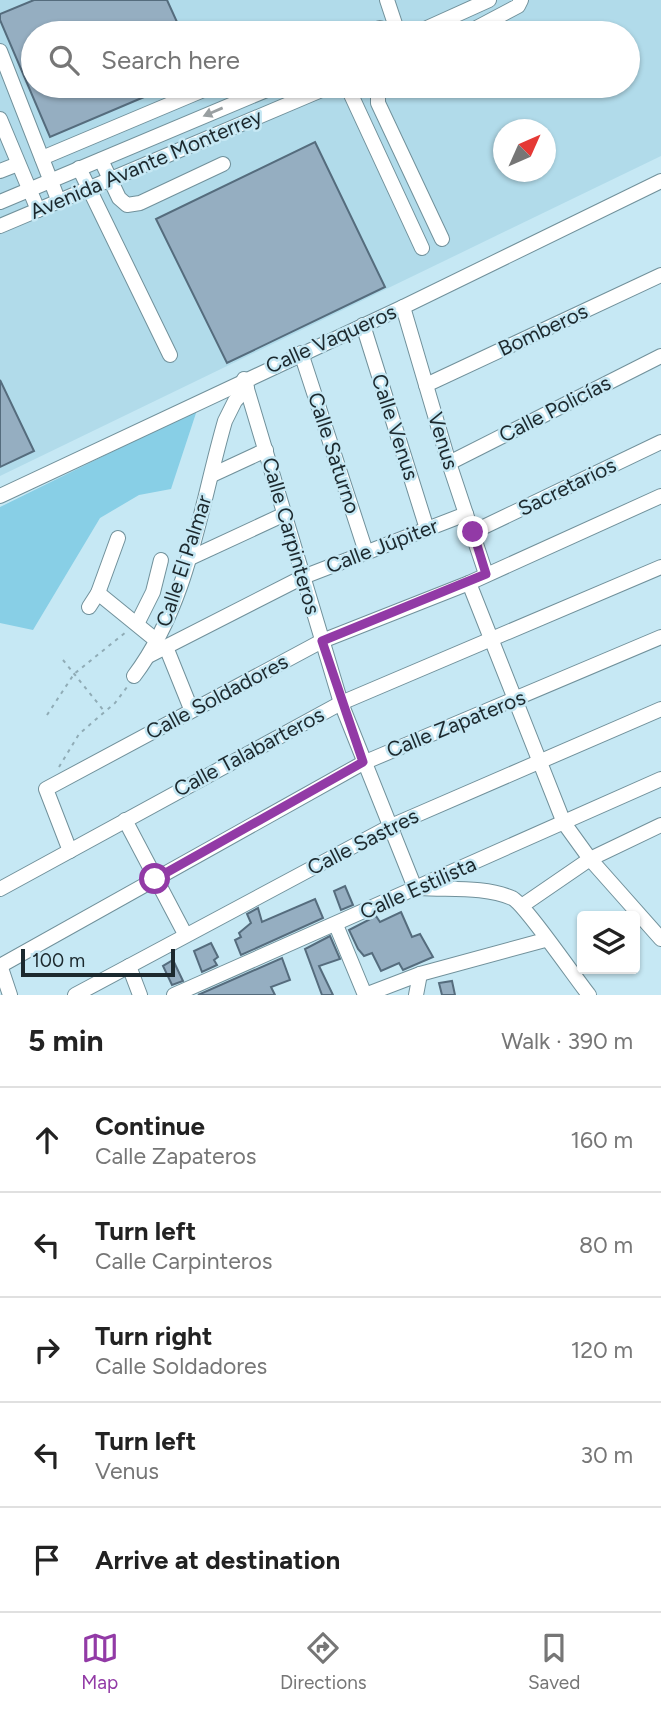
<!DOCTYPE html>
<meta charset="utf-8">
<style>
body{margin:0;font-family:Figtree,sans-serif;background:#f6f6f6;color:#222}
.controls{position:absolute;right:21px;bottom:21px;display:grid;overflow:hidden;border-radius:7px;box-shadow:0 2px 5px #0004}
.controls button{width:63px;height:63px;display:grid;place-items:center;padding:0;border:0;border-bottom:2px solid #e0e0e0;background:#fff;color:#222;font:35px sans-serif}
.compass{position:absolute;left:493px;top:119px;width:63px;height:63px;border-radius:50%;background:#fff;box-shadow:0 2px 5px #0004;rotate:45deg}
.scale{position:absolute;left:21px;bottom:18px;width:154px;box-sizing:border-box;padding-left:7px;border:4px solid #1c292e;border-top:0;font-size:19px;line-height:24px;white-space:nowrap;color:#1c292e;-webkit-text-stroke:5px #c6e8f4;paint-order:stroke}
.stop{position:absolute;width:21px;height:21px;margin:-16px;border:5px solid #923aa6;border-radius:50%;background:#fff}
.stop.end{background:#923aa6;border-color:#fff;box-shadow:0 2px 7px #0008}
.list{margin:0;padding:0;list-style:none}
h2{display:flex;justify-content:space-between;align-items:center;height:91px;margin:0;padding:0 28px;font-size:30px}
h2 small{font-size:23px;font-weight:400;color:#767676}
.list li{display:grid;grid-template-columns:46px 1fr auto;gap:21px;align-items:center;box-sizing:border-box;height:105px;padding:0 28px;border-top:2px solid #e0e0e0}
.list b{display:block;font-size:26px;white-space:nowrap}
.list p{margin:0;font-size:23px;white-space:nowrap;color:#767676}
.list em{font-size:23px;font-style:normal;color:#767676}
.icon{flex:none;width:38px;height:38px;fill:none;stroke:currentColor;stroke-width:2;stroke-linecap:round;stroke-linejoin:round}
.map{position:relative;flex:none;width:661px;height:995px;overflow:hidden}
.search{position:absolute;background:#fff;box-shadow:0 2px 5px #0004;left:21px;right:21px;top:21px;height:77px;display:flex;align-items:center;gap:18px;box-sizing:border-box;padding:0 24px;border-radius:38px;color:#767676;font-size:26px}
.sheet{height:616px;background:#fff}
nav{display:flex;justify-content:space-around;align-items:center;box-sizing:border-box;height:98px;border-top:2px solid #e0e0e0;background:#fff;font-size:19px;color:#767676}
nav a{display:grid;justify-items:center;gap:4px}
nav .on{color:#923aa6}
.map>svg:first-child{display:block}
.built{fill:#b1dbea;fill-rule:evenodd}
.green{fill:#88cfe6}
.building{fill:#95aec1;stroke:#556c7d;stroke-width:2}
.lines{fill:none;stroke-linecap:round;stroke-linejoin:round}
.minor-casing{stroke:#71919b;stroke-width:16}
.path{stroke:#90acb6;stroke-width:2;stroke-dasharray:3.5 5;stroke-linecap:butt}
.minor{stroke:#fff;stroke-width:14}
.oneway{fill:#999fa1}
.route{stroke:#923aa6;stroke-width:9}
.labels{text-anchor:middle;stroke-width:5;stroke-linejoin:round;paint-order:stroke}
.street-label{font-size:21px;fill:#1c292e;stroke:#c6e8f4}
</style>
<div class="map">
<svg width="661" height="995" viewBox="0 0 661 995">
<rect width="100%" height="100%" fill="#c6e8f4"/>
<path class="built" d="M 0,0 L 661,0 L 661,156 L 0,476 ZM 33,33 L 628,33 L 628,86 L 33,86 ZM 504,130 L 546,130 L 546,172 L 504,172 Z"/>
<polygon class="green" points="197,410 171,489 139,495 100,518 33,630 0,623 0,507"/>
<g class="building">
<polygon points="34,0 167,0 182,33 33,33 33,86 170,86 50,137 0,20 0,14"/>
<polygon points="315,142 385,287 227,363 156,219"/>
<polygon points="0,380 34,451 0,467"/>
<polygon points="345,886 353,905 341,910 334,891"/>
<polygon points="315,899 323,918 241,955 235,940 241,937 239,933 251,923 247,914 258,908 262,922"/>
<polygon points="401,912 412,937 420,934 433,957 403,970 399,963 381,971 372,953 364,956 358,949 349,930 376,916 380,922"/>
<polygon points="330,936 340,959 319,966 333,995 322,995 305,949"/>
<polygon points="211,943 218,957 214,960 217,965 202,972 194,951"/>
<polygon points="282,958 290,980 271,987 275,995 198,995"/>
<polygon points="173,960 183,981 172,985 163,966"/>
<polygon points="452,981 455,995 442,995 439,983"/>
</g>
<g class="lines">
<g class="minor-casing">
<g id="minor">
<polyline points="387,0 398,33"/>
<polyline points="367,33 380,28 395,33"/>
<polyline points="416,33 489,0"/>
<polyline points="467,33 518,6 521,0"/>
<polyline points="0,51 59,202"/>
<polyline points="347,86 422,248"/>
<polyline points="378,86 378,103 442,239"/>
<polyline points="0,119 38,210"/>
<polyline points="42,158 213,86"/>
<polyline points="101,160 119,198 127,205 140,203 223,164"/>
<polyline points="79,168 170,355"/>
<polyline points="0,171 18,164"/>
<polyline points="0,202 276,86"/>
<polyline points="0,226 331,86"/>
<polyline points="403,307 449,463 486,574"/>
<polyline points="363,325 427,529"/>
<polyline points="301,353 366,552"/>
<polyline points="244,379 341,703 415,888"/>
<polyline points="426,385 661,275"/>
<polyline points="449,463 661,356"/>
<polyline points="212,475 266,450"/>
<polyline points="0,496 403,307 661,181"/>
<polyline points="473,532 661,442"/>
<polyline points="188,559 285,514"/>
<polyline points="469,583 564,823 590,859 661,939"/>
<polyline points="98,593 157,641"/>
<polyline points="89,607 98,593 118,538"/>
<polyline points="138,622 153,592 161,560"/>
<polyline points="166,647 191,709"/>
<polyline points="150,655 303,577 466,514"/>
<path d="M 134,676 C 189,603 200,507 225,421 L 235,401 L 247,388"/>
<polyline points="125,820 185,934"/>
<polyline points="70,851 46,789 322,641 469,583 661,496"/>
<path d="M 420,888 C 449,890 485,886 512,898 C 524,903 576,979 589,995"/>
<polyline points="0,889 341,703 661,567"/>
<polyline points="523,905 590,859 661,825"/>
<polyline points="336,925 365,995"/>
<polyline points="0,965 10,995"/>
<polyline points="0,966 363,763 661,637"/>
<polyline points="129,966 140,995"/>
<polyline points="75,995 391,826 661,709"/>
<polyline points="174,995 661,779"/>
<polyline points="365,995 420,974 545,940"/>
<polyline points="416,995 420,974"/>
</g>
</g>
<g class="path">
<polyline points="63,660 104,711"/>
<polyline points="47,715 74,674 126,632"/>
<polyline points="59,767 79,734 115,703 127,687"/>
</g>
<use href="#minor" class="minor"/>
</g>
<defs><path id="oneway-solid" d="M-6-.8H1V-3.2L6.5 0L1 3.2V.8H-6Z" transform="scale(1.75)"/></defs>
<use class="oneway" href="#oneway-solid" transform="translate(213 112) rotate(157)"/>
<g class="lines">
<polyline class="route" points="155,879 363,762 322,641 486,574 473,532"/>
</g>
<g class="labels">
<g class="street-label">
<text transform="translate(146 164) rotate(-23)" y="7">Avenida Avante Monterrey</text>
<text transform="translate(543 330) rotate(-25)" y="7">Bomberos</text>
<text transform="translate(331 339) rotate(-24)" y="7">Calle Vaqueros</text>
<text transform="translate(555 409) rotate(-27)" y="7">Calle Policías</text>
<text transform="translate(395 427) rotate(72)" y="7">Calle Venus</text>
<text transform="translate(443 441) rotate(73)" y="7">Venus</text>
<text transform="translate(334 453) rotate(72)" y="7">Calle Saturno</text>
<text transform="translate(567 487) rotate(-26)" y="7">Sacretarios</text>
<text transform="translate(291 536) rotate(74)" y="7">Calle Carpinteros</text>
<text transform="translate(382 546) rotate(-21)" y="7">Calle Júpiter</text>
<text transform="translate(184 561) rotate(-72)" y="7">Calle El Palmar</text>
<text transform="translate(217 697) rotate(-28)" y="7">Calle Soldadores</text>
<text transform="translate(456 724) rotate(-22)" y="7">Calle Zapateros</text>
<text transform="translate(249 752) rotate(-28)" y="7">Calle Talabarteros</text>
<text transform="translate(363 842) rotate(-27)" y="7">Calle Sastres</text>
<text transform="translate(418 888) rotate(-24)" y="7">Calle Estilista</text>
</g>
</g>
</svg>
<div class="controls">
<button><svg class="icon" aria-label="layers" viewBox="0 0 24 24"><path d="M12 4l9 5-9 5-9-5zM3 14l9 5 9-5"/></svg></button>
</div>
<svg class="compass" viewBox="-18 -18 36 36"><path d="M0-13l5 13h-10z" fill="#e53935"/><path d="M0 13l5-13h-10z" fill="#767676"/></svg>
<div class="scale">100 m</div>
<div class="stop" style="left:155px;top:879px"></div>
<div class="stop end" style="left:473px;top:532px"></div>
<div class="search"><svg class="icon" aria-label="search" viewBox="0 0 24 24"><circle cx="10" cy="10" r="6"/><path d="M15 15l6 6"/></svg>Search here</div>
</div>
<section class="sheet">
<h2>5 min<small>Walk · 390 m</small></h2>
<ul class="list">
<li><svg class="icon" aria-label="ahead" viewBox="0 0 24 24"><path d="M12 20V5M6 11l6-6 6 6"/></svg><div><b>Continue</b><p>Calle Zapateros</p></div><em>160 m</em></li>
<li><svg class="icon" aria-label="left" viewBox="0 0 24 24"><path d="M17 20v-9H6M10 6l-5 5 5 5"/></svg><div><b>Turn left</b><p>Calle Carpinteros</p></div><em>80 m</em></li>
<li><svg class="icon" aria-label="right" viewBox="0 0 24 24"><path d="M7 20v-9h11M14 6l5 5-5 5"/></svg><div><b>Turn right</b><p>Calle Soldadores</p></div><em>120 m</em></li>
<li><svg class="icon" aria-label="left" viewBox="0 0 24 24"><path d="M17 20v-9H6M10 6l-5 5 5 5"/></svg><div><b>Turn left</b><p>Venus</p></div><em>30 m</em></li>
<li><svg class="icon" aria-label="arrive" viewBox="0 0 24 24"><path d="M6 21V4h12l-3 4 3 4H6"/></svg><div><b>Arrive at destination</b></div></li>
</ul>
</section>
<nav>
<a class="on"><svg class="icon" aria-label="map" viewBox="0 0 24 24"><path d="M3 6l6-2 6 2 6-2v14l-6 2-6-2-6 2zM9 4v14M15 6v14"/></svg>Map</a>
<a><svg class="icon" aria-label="directions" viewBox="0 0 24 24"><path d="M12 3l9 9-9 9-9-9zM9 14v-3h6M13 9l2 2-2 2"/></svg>Directions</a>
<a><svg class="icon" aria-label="saved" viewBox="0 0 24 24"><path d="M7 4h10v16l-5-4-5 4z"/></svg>Saved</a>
</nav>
